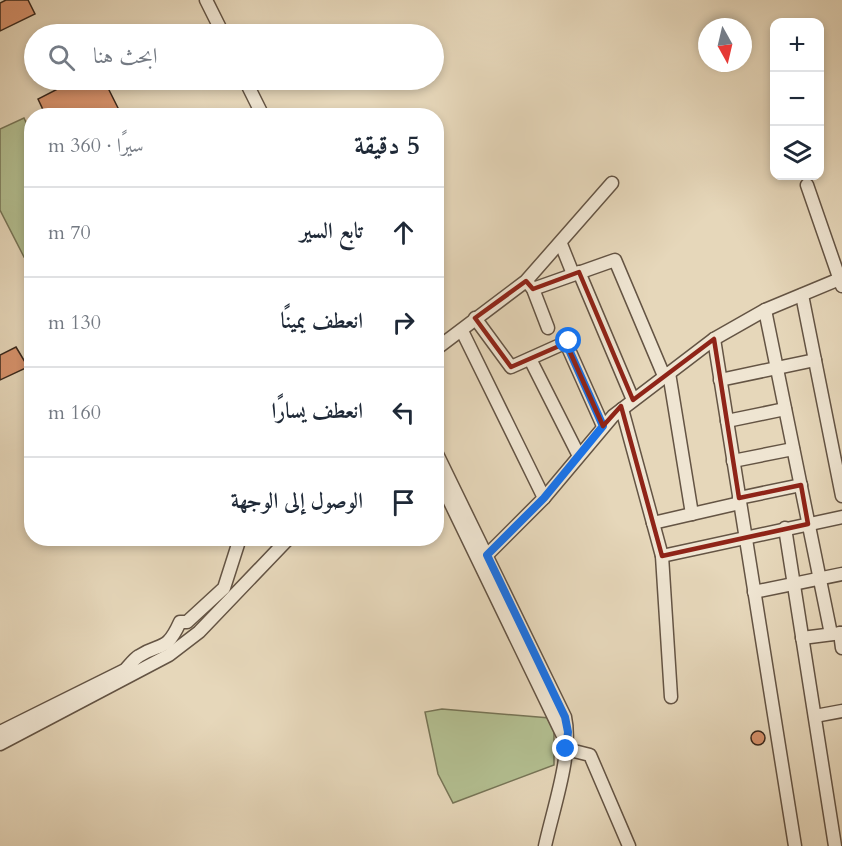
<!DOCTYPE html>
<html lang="ar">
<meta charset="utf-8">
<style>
body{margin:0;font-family:Cardo,Amiri,serif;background:#f2f2f3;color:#1f2937;direction:rtl}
.controls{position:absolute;right:18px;top:18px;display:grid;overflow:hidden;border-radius:12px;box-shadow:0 3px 9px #0003}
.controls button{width:54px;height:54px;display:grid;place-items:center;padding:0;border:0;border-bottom:2px solid #e0e1e3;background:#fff;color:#1f2937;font:30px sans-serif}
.compass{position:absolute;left:698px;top:18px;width:54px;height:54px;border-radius:50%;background:#fff;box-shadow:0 3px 9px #0003;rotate:172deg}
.stop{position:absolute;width:18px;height:18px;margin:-14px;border:4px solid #1a73e8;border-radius:50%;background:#fff}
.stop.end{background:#1a73e8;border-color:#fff;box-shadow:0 2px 6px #0008}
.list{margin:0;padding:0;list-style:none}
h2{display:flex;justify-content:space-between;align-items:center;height:78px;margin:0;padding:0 24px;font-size:26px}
h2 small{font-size:20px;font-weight:400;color:#747a83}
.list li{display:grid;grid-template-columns:39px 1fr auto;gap:18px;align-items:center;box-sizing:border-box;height:90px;padding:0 24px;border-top:2px solid #e0e1e3}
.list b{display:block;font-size:22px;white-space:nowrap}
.list em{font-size:20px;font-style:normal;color:#747a83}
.icon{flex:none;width:33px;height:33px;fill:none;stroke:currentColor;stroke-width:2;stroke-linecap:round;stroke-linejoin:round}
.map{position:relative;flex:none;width:842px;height:846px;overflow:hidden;direction:ltr}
.search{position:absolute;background:#fff;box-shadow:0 3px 9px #0003;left:24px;top:24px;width:420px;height:66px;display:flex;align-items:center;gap:15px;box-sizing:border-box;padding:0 21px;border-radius:33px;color:#747a83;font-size:22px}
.panel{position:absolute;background:#fff;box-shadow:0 3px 9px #0003;left:24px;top:108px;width:420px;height:438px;border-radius:24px;direction:rtl}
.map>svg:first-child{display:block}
.green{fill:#b3bf91;stroke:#767456;stroke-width:1.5}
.building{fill:#d7926c;stroke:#39281c;stroke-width:1.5}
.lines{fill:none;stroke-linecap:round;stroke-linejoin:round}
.minor-casing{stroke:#645444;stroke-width:15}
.minor{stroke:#efe5d2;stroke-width:12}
.route{stroke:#1a73e8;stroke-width:8}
.marked{fill:none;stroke:#8f2418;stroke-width:4.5;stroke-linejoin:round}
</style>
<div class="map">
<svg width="842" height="846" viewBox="0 0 842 846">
<rect width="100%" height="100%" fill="#e6d7ba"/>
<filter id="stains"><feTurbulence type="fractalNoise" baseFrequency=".00333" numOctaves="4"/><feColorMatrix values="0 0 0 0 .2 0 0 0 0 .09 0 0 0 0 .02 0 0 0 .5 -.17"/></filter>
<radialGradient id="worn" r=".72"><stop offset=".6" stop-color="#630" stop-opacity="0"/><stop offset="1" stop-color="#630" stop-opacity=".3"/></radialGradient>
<g class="green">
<polygon points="24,118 31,133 32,253 24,257 0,210 0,129"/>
<polygon points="442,709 550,718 554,727 554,765 453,803 438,774 425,712"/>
</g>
<g class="building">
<polygon points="6,0 28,0 35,14 0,31 0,3"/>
<polygon points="75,80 96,80 98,83 104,80 122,116 46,116 38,99"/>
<polygon points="16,347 28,367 0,380 0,355"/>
<circle cx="758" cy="738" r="7"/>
</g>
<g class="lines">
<g class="minor-casing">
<g id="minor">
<polyline points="206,0 223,34"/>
<polyline points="245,80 263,116"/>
<polyline points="807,185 842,286"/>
<polyline points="561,244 573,274"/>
<polyline points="579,272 633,400"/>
<polyline points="528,283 533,289 548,328"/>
<polyline points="533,289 615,260 664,376"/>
<polyline points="802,295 842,496"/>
<polyline points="765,310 831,634"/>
<polyline points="475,318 511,367 569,341"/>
<polyline points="462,331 544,498"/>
<polyline points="714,339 795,846"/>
<polyline points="566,343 603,426"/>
<polyline points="436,349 526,281 612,183"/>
<polyline points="530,359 578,454"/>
<polyline points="669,373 692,514"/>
<polyline points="720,380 815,360"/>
<polyline points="622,409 662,556 671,697"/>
<polyline points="727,421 785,409"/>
<path d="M 436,452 L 565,717 C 573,753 553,809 545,846"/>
<polyline points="733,461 793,449"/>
<polyline points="436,473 563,736"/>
<polyline points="739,498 801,485"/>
<polyline points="653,523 740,503"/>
<polyline points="785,528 835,846"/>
<polyline points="662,556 842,517"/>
<polyline points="480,562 544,498 613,416 714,339 765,310 842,278"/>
<polyline points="754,592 842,574"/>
<polyline points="840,633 842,648"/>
<polyline points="802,638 842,633"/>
<polyline points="815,716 842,711"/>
<path d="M 0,732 L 125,670 C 129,666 134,659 139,656 C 161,642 166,653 180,622 L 187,622 L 224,588 L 240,538"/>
<polyline points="0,744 169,655 199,632 289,538"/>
<polyline points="566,749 590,755 629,846"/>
</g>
</g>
<use href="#minor" class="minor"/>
</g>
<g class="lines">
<polyline class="route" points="566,749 568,732 565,717 487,555 544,498 603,426 566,343 569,341"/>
</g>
<path class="marked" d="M 579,272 L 633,400 L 714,339 L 739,498 L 801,485 L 808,524 L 662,556 L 621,406 L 603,426 L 566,343 L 511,367 L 475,318 L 526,281 L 533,289 Z"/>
<rect width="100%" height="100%" filter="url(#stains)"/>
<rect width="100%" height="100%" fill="url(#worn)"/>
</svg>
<div class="controls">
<button>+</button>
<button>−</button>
<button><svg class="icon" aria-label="layers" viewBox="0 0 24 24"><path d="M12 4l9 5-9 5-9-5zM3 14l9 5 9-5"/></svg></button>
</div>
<svg class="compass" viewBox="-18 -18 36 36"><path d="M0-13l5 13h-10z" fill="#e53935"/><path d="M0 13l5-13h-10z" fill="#747a83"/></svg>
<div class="stop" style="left:569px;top:341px"></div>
<div class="stop end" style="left:566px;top:749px"></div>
<div class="search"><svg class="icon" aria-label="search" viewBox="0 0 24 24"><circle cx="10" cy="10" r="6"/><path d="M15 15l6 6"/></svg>ابحث هنا</div>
<section class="panel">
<h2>5 دقيقة<small>سيرًا · 360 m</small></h2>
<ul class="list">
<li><svg class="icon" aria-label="ahead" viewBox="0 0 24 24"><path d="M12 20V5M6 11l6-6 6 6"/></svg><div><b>تابع السير</b></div><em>70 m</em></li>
<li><svg class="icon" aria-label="right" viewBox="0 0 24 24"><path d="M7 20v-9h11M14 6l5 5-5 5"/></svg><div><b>انعطف يمينًا</b></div><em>130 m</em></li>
<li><svg class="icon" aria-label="left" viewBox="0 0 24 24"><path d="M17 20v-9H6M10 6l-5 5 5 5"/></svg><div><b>انعطف يسارًا</b></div><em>160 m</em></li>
<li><svg class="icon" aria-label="arrive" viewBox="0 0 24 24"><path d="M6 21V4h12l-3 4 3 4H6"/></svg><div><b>الوصول إلى الوجهة</b></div></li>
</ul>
</section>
</div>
